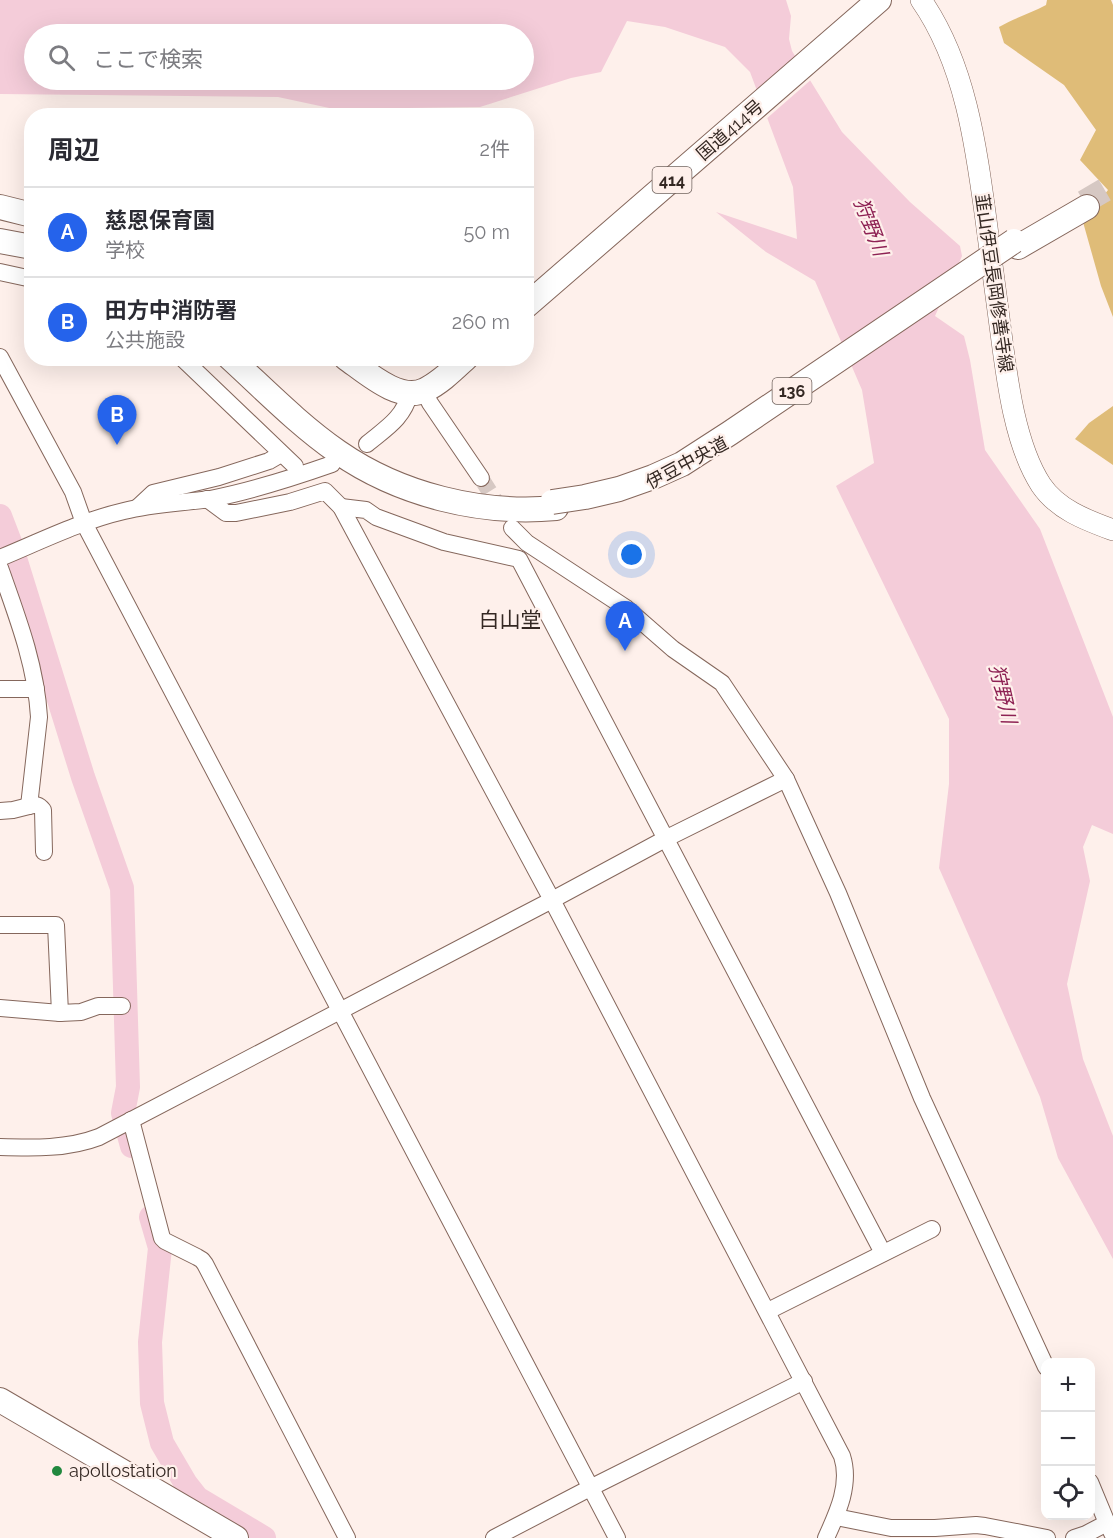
<!DOCTYPE html>
<html lang="ja">
<meta charset="utf-8">
<style>
body{margin:0;font-family:Raleway,"Noto Sans JP",sans-serif;background:#f2f2f3;color:#2b2b33}
.controls{position:absolute;right:18px;bottom:18px;display:grid;overflow:hidden;border-radius:12px;box-shadow:0 6px 24px #0002}
.controls button{width:54px;height:54px;display:grid;place-items:center;padding:0;border:0;border-bottom:2px solid #e1e1e2;background:#fff;color:#2b2b33;font:30px sans-serif}
.you{position:absolute;left:632px;top:555px;width:21px;height:21px;margin:-15px;border:4px solid #fff;border-radius:50%;background:#1a73e8;box-shadow:0 0 0 9px #1a73e833}
.badge{display:grid;place-items:center;width:39px;height:39px;border-radius:50%;background:#2563eb;color:#fff;font-size:20px;font-weight:700}
.pin{position:absolute;translate:-50% -50px;filter:drop-shadow(0 2px 3px #0008)}
.pin::after{content:'';position:absolute;top:32px;width:21px;height:18px;background:inherit;clip-path:polygon(0 0,100% 0,50% 100%)}
.list{margin:0;padding:0;list-style:none}
h2{display:flex;justify-content:space-between;align-items:center;height:78px;margin:0;padding:0 24px;font-size:26px}
h2 small{font-size:20px;font-weight:400;color:#7c7c81}
.list li{display:grid;grid-template-columns:39px 1fr auto;gap:18px;align-items:center;box-sizing:border-box;height:90px;padding:0 24px;border-top:2px solid #e1e1e2}
.list b{display:block;font-size:22px;white-space:nowrap}
.list p{margin:0;font-size:20px;white-space:nowrap;color:#7c7c81}
.list em{font-size:20px;font-style:normal;color:#7c7c81}
.icon{flex:none;width:33px;height:33px;fill:none;stroke:currentColor;stroke-width:2;stroke-linecap:round;stroke-linejoin:round}
.map{position:relative;flex:none;width:1113px;height:1538px;overflow:hidden}
.search{position:absolute;background:#fff;box-shadow:0 6px 24px #0002;left:24px;top:24px;width:510px;height:66px;display:flex;align-items:center;gap:15px;box-sizing:border-box;padding:0 21px;border-radius:33px;color:#7c7c81;font-size:22px}
.panel{position:absolute;background:#fff;box-shadow:0 6px 24px #0002;left:24px;top:108px;width:510px;height:258px;border-radius:24px}
.map>svg:first-child{display:block}
.green{fill:#dfbc78}
.water{fill:#f4ccd9;fill-rule:evenodd}
.pier{fill:#fef0eb}
.lines{fill:none;stroke-linecap:round;stroke-linejoin:round}
.river{stroke:#f4ccd9;stroke-width:24}
.minor-tunnel{stroke:#d6c8c3;stroke-width:16;stroke-dasharray:16 8;stroke-linecap:butt}
.highway-tunnel{stroke:#d6c8c3;stroke-width:24;stroke-dasharray:24 12;stroke-linecap:butt}
.minor-casing{stroke:#85675c;stroke-width:18}
.major-casing{stroke:#85675c;stroke-width:22}
.highway-casing{stroke:#85675c;stroke-width:26}
.minor{stroke:#fff;stroke-width:16}
.major{stroke:#fff;stroke-width:21}
.highway{stroke:#fff;stroke-width:24}
.highway-bridge-casing{stroke:#85675c;stroke-width:26;stroke-linecap:butt}
.highway-bridge{stroke:#fff;stroke-width:24}
.poi-dot{fill:#21883e;stroke:#fef0eb;stroke-width:2}
.labels{text-anchor:middle;stroke-width:4.5;stroke-linejoin:round;paint-order:stroke}
.shield{fill:#fef0eb;stroke:#71645f;stroke-width:1.5}
.shield-label{font-size:16px;font-weight:bold;fill:#342823}
.street-label{font-size:18px;fill:#342823;stroke:#fef0eb}
.poi-label{font-size:18px;fill:#342823;stroke:#fef0eb;text-anchor:start}
.water-label{font-size:20px;font-style:italic;fill:#8e2254;stroke:#fef0eb}
.quarter-label{font-size:21px;fill:#342823;stroke:#fef0eb}
</style>
<div class="map">
<svg width="1113" height="1538" viewBox="0 0 1113 1538">
<rect width="100%" height="100%" fill="#fef0eb"/>
<g class="green">
<path d="M 1047,0 L 1111,0 L 1113,5 L 1113,317 L 1101,286 L 1083,222 L 1108,190 L 1080,160 L 1096,130 L 1064,85 L 1004,43 L 999,27 C 1015,18 1031,13 1046,5 Z"/>
<polygon points="1113,406 1113,465 1075,439 1089,423"/>
</g>
<path class="water" d="M 0,0 L 786,0 L 791,16 L 789,39 L 792,51 L 842,132 L 910,202 L 960,246 L 962,256 L 935,316 L 964,336 L 970,360 L 985,450 L 1040,529 L 1113,717 L 1113,834 L 1092,825 L 1083,847 L 1090,881 L 1067,984 L 1083,1059 L 1113,1136 L 1113,1259 L 1058,1158 L 1040,1097 L 939,868 L 949,784 L 949,719 L 836,486 L 874,463 L 862,390 L 815,281 L 766,252 L 716,212 L 797,239 L 793,187 L 750,72 L 725,47 L 665,27 L 627,21 L 601,72 L 571,78 L 480,107 L 334,109 L 278,97 L 0,94 ZM 34,34 L 524,34 L 524,80 L 34,80 Z"/>
<polygon class="pier" points="801,59 813,78 765,120 757,97"/>
<g class="lines">
<g class="river">
<polyline points="0,516 10,542 83,777 122,888 128,1087 123,1113 132,1146"/>
<polyline points="151,1217 160,1248 150,1342 152,1403 162,1443 186,1484 197,1498 264,1538"/>
</g>
<polyline class="minor-tunnel" points="481,478 503,513"/>
<polyline class="highway-tunnel" points="1084,202 1113,185"/>
<g class="minor-casing">
<g id="minor">
<polyline points="0,272 32,279"/>
<polyline points="0,357 73,492 84,523 617,1538"/>
<polyline points="182,358 295,466"/>
<polyline points="424,391 430,403 481,478"/>
<path d="M 367,444 C 386,428 403,419 410,393"/>
<path d="M 207,499 L 226,513 L 236,513 L 290,502 L 325,491 L 341,507 L 552,900 L 842,1456 C 851,1484 838,1512 826,1538"/>
<polyline points="138,507 153,493 219,477 269,461 281,454"/>
<polyline points="341,507 366,510 376,517 444,542 519,559 883,1253"/>
<polyline points="512,528 527,543 626,608 673,649 722,683 786,779 838,893 922,1098 1046,1367"/>
<path d="M 0,558 C 41,541 81,521 124,511 C 152,504 181,503 210,499 C 252,491 292,478 332,464"/>
<path d="M 0,568 C 17,616 36,665 39,717 L 29,806 C 36,804 39,805 43,810 L 44,852"/>
<polyline points="0,689 36,689"/>
<polyline points="0,811 13,810 29,806"/>
<polyline points="0,925 56,925 60,1013"/>
<polyline points="0,1008 60,1013 81,1012 98,1006 122,1006"/>
<polyline points="131,1120 162,1238 165,1241 197,1257 202,1260 205,1264 347,1538"/>
<path d="M 0,1147 C 33,1148 68,1149 99,1137 L 552,900 L 667,838 L 786,779"/>
<polyline points="768,1311 932,1229"/>
<polyline points="1090,1482 1107,1523 1113,1535"/>
<polyline points="836,1517 891,1528 935,1528 976,1525 985,1526 1047,1538"/>
<polyline points="494,1538 590,1488 804,1381"/>
<polyline points="1074,1538 1086,1534 1107,1523"/>
</g>
</g>
<g class="major-casing">
<path id="major" d="M 921,0 C 965,63 976,145 986,220 C 991,257 996,295 1001,333 C 1007,380 1015,445 1041,485 C 1058,510 1086,520 1113,530"/>
</g>
<g class="highway-casing">
<g id="highway">
<polyline points="0,207 32,215"/>
<polyline points="0,241 32,247"/>
<polyline points="1018,247 1087,207"/>
<polyline points="526,306 879,0"/>
<path d="M 230,358 C 265,390 299,425 338,452 C 400,495 481,515 556,508"/>
<path d="M 346,358 C 366,372 400,403 425,390 C 440,383 453,370 466,358"/>
<polyline points="0,1400 236,1538"/>
</g>
</g>
<use href="#minor" class="minor"/>
<use href="#major" class="major"/>
<use href="#highway" class="highway"/>
<g class="highway-bridge-casing">
<polyline id="highway-bridge" points="552,502 585,497 619,489 653,477 682,464 730,433 1014,241"/>
</g>
<use href="#highway-bridge" class="highway-bridge"/>
</g>
<circle class="poi-dot" cx="57" cy="1471" r="6"/>
<g class="labels">
<g class="shield">
<rect x="652.5" y="167" width="39" height="26" rx="4.5"/>
<rect x="772.5" y="378" width="39" height="26" rx="4.5"/>
</g>
<g class="shield-label">
<text x="672" y="186">414</text>
<text x="792" y="397">136</text>
</g>
<g class="street-label">
<text transform="translate(730 130) rotate(-41)" y="6">国道414号</text>
<text transform="translate(994 283) rotate(82)" y="6">韮山伊豆長岡修善寺線</text>
<text transform="translate(687 463) rotate(-28)" y="6">伊豆中央道</text>
</g>
<g class="poi-label">
<text x="69" y="1477">apollostation</text>
</g>
<g class="water-label">
<text transform="translate(871 227) rotate(69)" y="7">狩野川</text>
<text transform="translate(1003 694) rotate(77)" y="7">狩野川</text>
</g>
<g class="quarter-label">
<text x="510" y="627">白山堂</text>
</g>
</g>
</svg>
<div class="controls">
<button>+</button>
<button>−</button>
<button><svg class="icon" aria-label="locate" viewBox="0 0 24 24"><circle cx="12" cy="12" r="6"/><path d="M12 2v4M12 18v4M2 12h4M18 12h4"/></svg></button>
</div>
<div class="you"></div>
<div class="pin badge" style="left:625px;top:651px">A</div>
<div class="pin badge" style="left:117px;top:445px">B</div>
<div class="search"><svg class="icon" aria-label="search" viewBox="0 0 24 24"><circle cx="10" cy="10" r="6"/><path d="M15 15l6 6"/></svg>ここで検索</div>
<section class="panel">
<h2>周辺<small>2件</small></h2>
<ul class="list">
<li><span class="badge">A</span><div><b>慈恩保育園</b><p>学校</p></div><em>50 m</em></li>
<li><span class="badge">B</span><div><b>田方中消防署</b><p>公共施設</p></div><em>260 m</em></li>
</ul>
</section>
</div>
